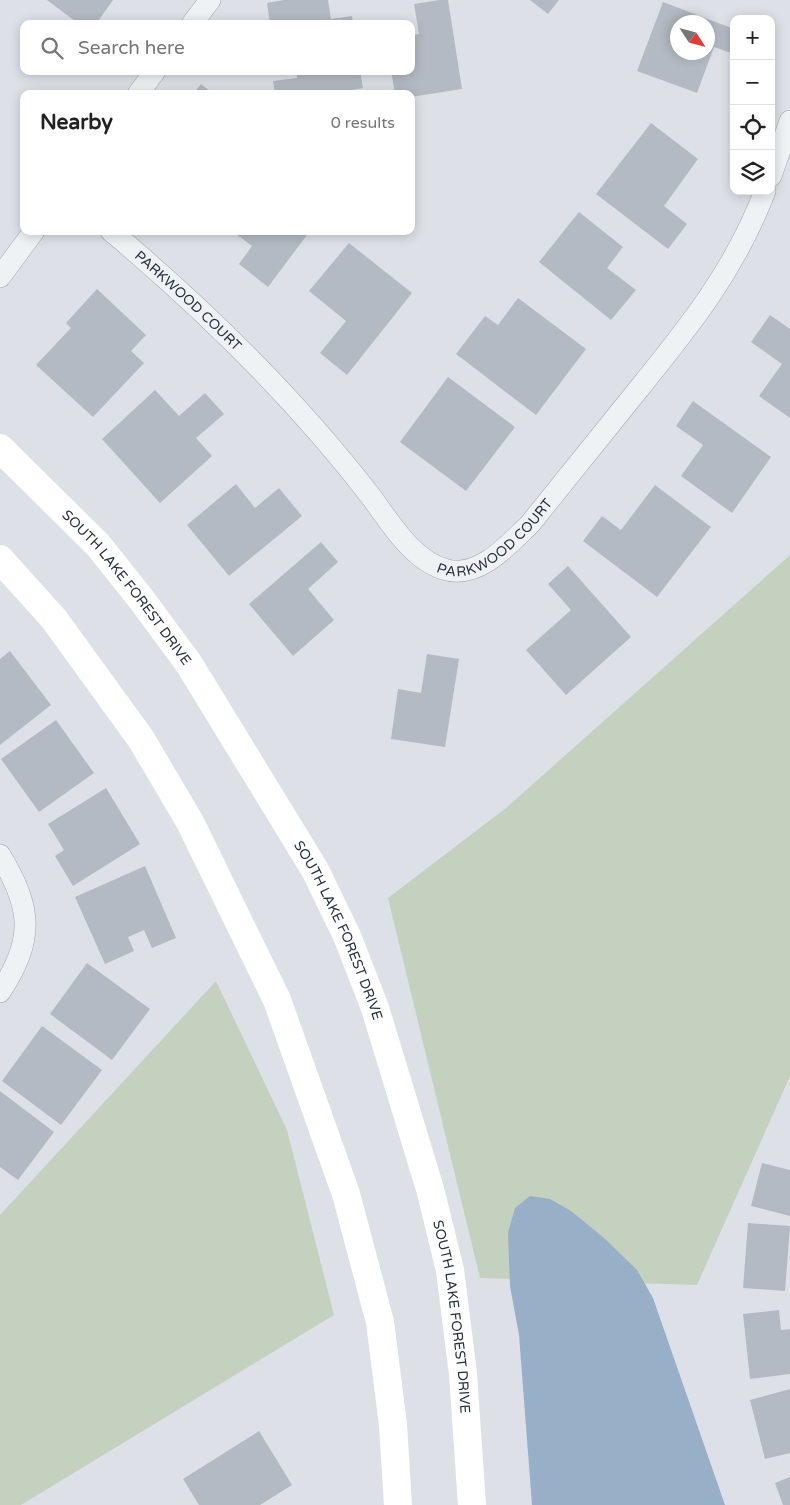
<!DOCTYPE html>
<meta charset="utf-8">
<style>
body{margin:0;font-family:"Varela Round",sans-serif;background:#f6f6f6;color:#222}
.controls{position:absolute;right:15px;top:15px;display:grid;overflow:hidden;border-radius:10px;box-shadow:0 2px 12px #0003}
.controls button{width:45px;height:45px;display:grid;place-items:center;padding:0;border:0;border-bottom:1px solid #e0e0e0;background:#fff;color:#222;font:25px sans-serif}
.compass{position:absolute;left:670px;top:15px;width:45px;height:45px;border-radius:50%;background:#fff;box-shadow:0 2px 12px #0003;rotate:126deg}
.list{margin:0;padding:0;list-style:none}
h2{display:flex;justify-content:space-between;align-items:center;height:65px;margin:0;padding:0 20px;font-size:21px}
h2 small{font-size:16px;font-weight:400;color:#767676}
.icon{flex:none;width:28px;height:28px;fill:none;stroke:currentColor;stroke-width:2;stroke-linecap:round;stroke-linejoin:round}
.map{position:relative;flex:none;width:790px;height:1505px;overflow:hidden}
.search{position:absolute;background:#fff;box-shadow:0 2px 12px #0003;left:20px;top:20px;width:395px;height:55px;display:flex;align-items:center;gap:12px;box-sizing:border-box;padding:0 18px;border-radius:10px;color:#767676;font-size:19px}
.panel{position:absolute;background:#fff;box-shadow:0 2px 12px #0003;left:20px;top:90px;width:395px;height:145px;border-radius:10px}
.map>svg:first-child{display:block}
.green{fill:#c3d1be}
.water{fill:#97afc7}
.building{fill:#b4bac3;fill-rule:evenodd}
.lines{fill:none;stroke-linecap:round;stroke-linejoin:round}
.street-casing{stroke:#a2a8b1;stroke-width:22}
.street{stroke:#eff2f5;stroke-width:21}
.secondary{stroke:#fff;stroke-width:28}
.labels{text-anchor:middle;stroke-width:5;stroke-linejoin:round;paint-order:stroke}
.street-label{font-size:14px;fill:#262f3d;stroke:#ecf0f5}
</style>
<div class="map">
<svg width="790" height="1505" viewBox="0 0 790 1505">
<rect width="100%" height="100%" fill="#dde1e7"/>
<g class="green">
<polygon points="790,555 790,1076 697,1285 480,1278 388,898 506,808"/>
<polygon points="216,981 287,1130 334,1315 21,1505 0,1505 0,1215"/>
</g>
<polygon class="water" points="530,1196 550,1199 571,1211 604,1238 637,1270 653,1298 725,1505 532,1505 519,1335 510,1286 508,1233 515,1208"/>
<g class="building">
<polygon points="47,0 113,0 96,24 79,24"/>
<polygon points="284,0 328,0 331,19 352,16 353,24 270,24 267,3"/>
<polygon points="439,0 448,0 462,89 411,97 411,94 395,94 391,71 411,71 411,35 419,34 414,4"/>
<polygon points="530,0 559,0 548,14"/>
<path d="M 663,2 L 734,29 L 734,54 L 714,47 L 697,93 L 637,71 ZM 678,22 L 708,22 L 708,52 L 678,52 Z"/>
<polygon points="296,71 360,71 363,88 326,94 275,94 273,81 297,78"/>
<polygon points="201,84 214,94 193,94"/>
<polygon points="651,123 698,159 664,206 687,224 668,249 596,194"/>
<polygon points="579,212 623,247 607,268 636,290 611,320 539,262"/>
<polygon points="232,231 310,231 268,287 239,264 252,246"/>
<polygon points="349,243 412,293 347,375 320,353 346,321 309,291"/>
<polygon points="97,289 146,335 131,351 144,363 93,417 36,365 71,328 66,323"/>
<polygon points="518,298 586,349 536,415 456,354 485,316 498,325"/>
<polygon points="770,315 790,329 790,418 759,396 782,364 751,342"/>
<polygon points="448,377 515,427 466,491 400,442"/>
<polygon points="155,390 179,416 205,393 224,414 196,438 212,456 160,503 102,439"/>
<polygon points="693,401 771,457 732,513 681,476 703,445 676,426"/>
<polygon points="236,484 255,508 279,488 302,516 229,576 187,525"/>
<polygon points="655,485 711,527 657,597 583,541 602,516 621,530"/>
<polygon points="321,542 338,562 308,589 334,620 293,656 249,604"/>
<polygon points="568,566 631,637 566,695 526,650 571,610 548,584"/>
<polygon points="10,651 51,705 0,745 0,659"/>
<polygon points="427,654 459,659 445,747 391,739 398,689 421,693"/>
<polygon points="56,720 94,773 39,812 1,759"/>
<polygon points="106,788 140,844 73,886 55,856 64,850 48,824"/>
<polygon points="145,866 176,938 152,948 144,930 128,937 134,951 105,964 75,897"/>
<polygon points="87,963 150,1009 112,1060 50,1014"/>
<polygon points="42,1026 102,1070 61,1125 2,1081"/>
<polygon points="0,1091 54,1132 18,1180 0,1167"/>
<polygon points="762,1163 790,1170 790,1216 751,1206"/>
<polygon points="748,1223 790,1226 785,1291 743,1288"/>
<polygon points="779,1310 781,1330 790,1329 790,1374 750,1379 743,1314"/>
<polygon points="790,1389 790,1453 765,1459 750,1400"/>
<polygon points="259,1431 292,1485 260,1505 199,1505 183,1479"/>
<polygon points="790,1477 790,1505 783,1505 775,1483"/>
</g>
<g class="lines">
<g class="street-casing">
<g id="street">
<polyline points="192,24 210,0"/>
<polyline points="138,94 155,71"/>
<polyline points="771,176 790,121"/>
<path id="s1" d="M 111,231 C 206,311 296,399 372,498 C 391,524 414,562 447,570 C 480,578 509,544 530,524 C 565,480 601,436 637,391 C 689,327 735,270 765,191"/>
<polyline points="0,277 34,231"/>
<path d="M 0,855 C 32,908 35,940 0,992"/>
</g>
</g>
<use href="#street" class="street"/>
<g class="secondary">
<path id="s2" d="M 0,448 L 98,545 L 141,599 L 189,664 L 315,870 L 347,936 L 375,1008 L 430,1189 L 450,1270 L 463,1374 L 472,1505"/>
<polyline points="0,559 54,619 141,739 190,822 277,1000 346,1194 380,1322 393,1425 398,1505"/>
</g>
</g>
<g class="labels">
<g class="street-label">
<text dy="5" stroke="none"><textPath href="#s1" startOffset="104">PARKWOOD COURT</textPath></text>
<text dy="5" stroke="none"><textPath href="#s1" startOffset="540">PARKWOOD COURT</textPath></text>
<text dy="5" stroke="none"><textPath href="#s2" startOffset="189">SOUTH LAKE FOREST DRIVE</textPath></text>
<text dy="5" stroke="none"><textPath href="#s2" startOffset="594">SOUTH LAKE FOREST DRIVE</textPath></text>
<text dy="5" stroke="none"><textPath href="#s2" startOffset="999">SOUTH LAKE FOREST DRIVE</textPath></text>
</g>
</g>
</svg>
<div class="controls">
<button>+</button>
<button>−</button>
<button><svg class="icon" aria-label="locate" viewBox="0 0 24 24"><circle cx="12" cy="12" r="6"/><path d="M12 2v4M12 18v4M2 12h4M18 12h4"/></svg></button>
<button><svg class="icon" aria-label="layers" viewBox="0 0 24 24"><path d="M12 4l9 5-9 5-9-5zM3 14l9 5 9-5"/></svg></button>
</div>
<svg class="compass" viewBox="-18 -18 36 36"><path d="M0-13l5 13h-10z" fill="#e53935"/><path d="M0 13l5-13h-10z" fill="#767676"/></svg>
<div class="search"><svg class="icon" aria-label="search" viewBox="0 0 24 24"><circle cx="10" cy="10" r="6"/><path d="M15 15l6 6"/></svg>Search here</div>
<section class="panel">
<h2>Nearby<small>0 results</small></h2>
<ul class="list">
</ul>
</section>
</div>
